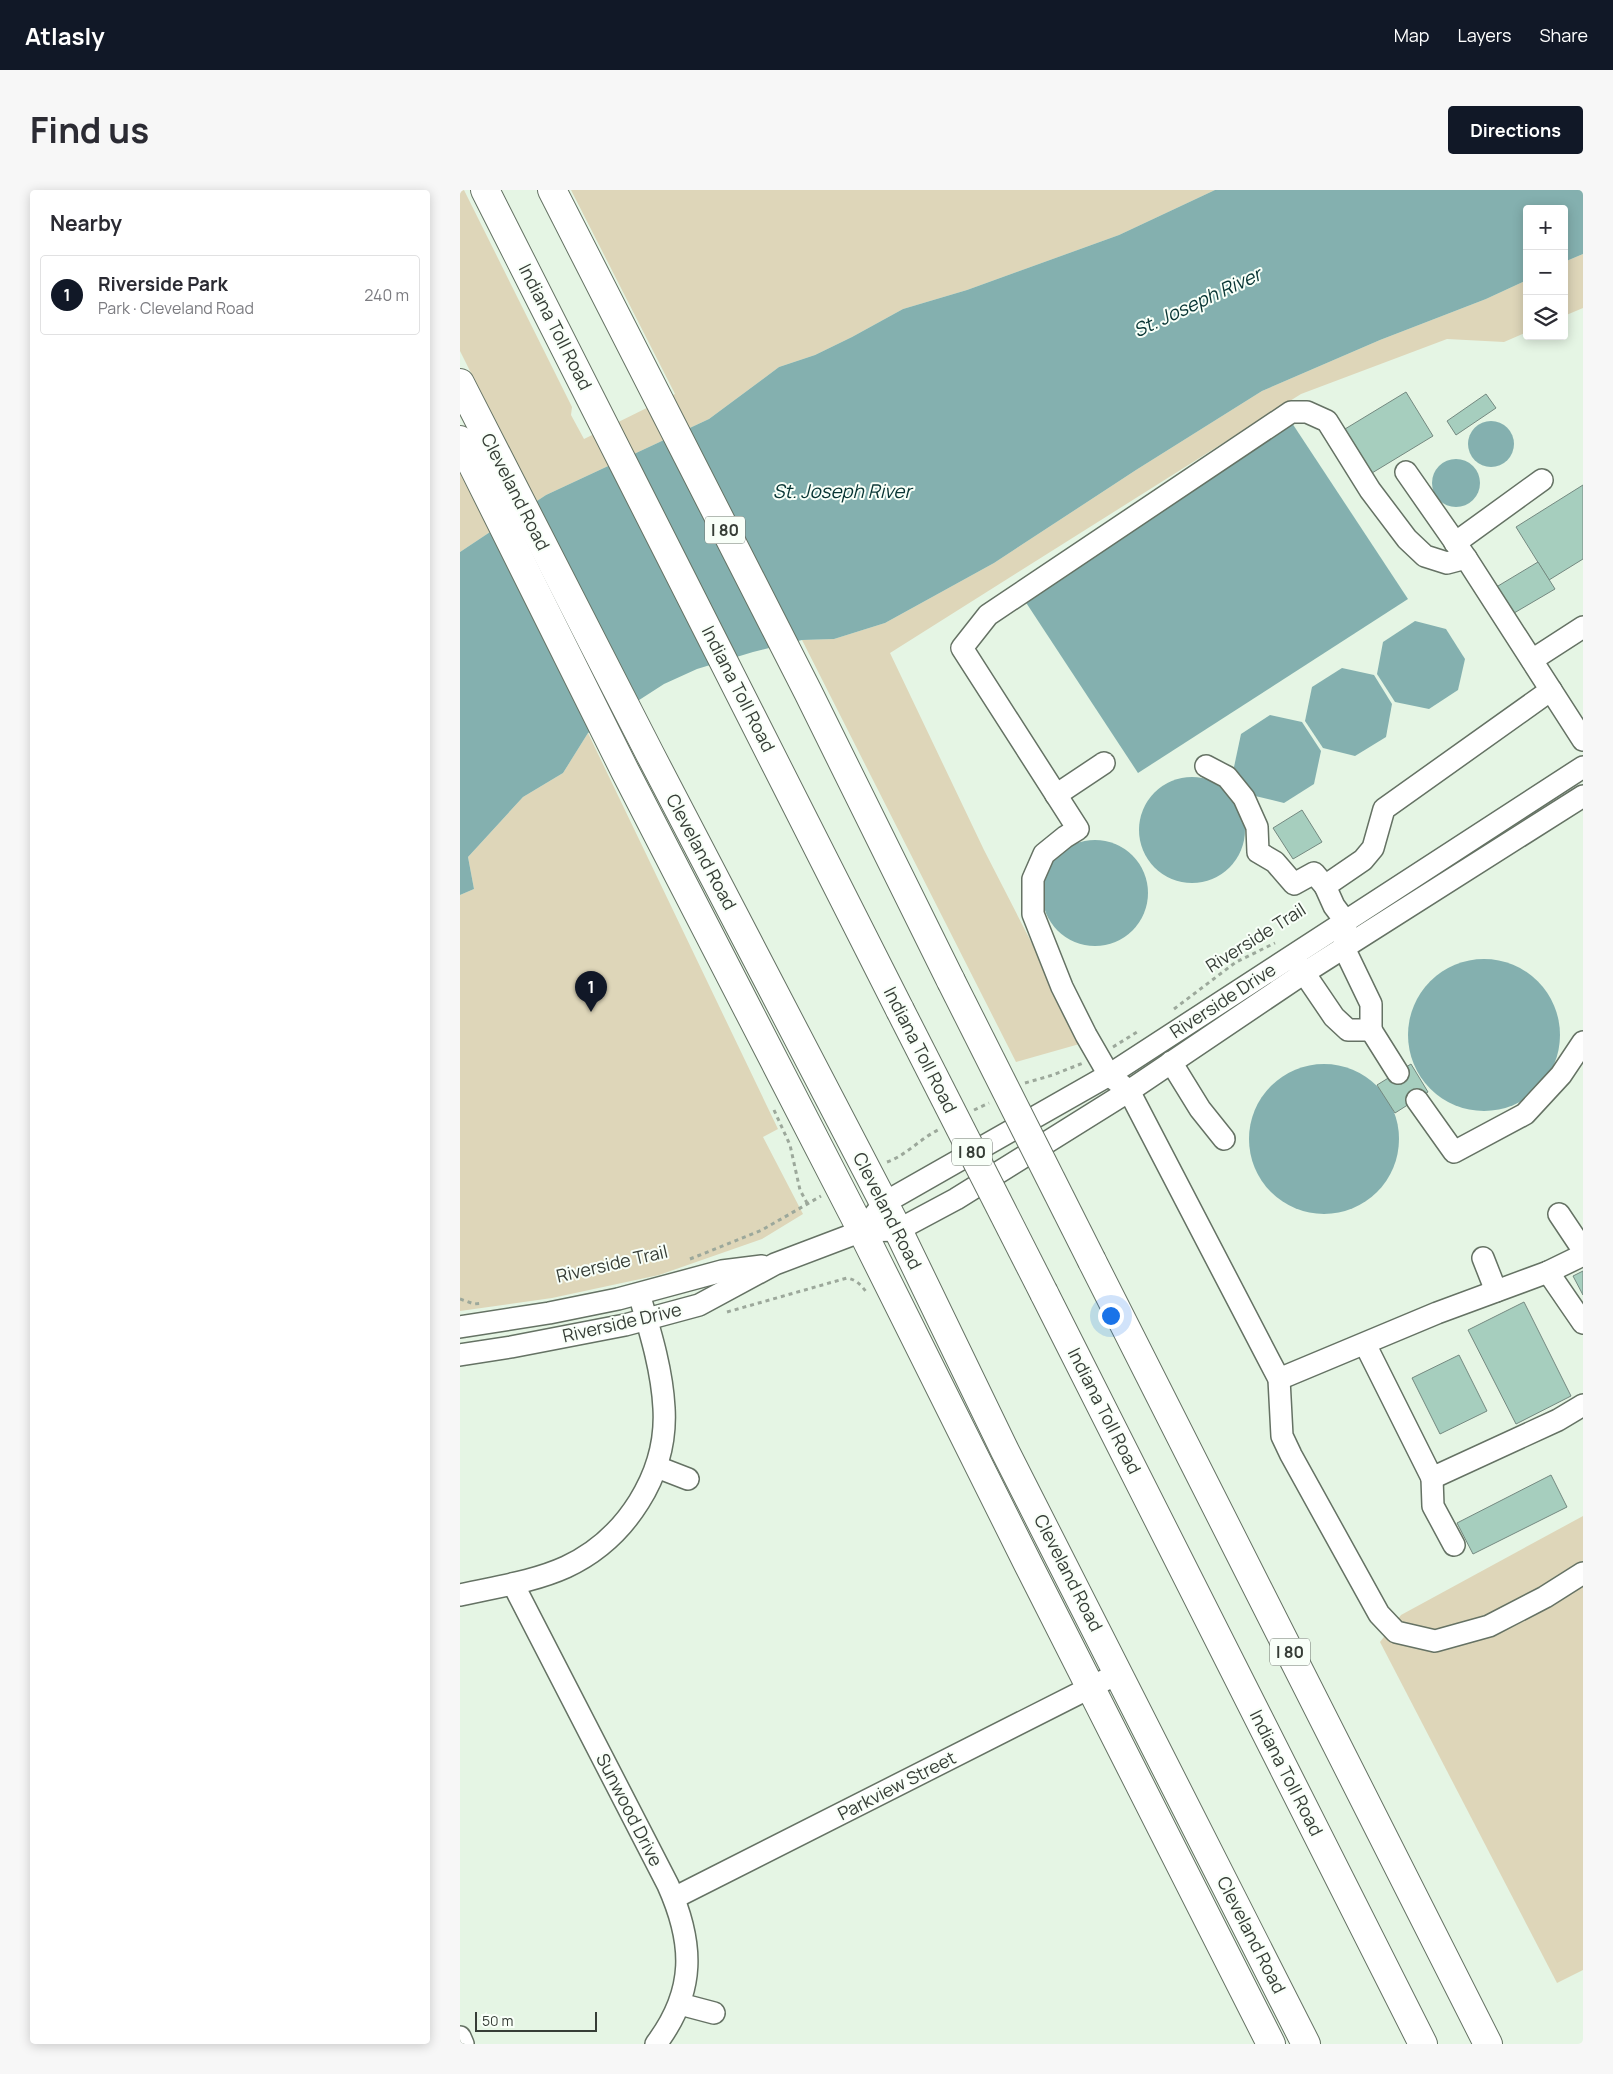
<!DOCTYPE html>
<meta charset="utf-8">
<style>
body{margin:0;font-family:Manrope,sans-serif;background:#f7f7f7;color:#2b2b33}
.controls{position:absolute;right:15px;top:15px;display:grid;overflow:hidden;border-radius:5px;box-shadow:0 2px 12px #0003}
.controls button{width:45px;height:45px;display:grid;place-items:center;padding:0;border:0;border-bottom:1px solid #e1e1e2;background:#fff;color:#2b2b33;font:25px sans-serif}
.scale{position:absolute;left:15px;bottom:12px;width:122px;box-sizing:border-box;padding-left:5px;border:2px solid #363d36;border-top:0;font-size:14px;line-height:18px;white-space:nowrap;color:#363d36;-webkit-text-stroke:4px #f8fff8;paint-order:stroke}
.you{position:absolute;left:650px;top:1125px;width:18px;height:18px;margin:-12px;border:4px solid #fff;border-radius:50%;background:#1a73e8;box-shadow:0 0 0 8px #1a73e833}
.badge{display:grid;place-items:center;width:32px;height:32px;border-radius:50%;background:#111827;color:#fff;font-size:16px;font-weight:700}
.pin{position:absolute;translate:-50% -41px;filter:drop-shadow(0 1px 2px #0008)}
.pin::after{content:'';position:absolute;top:26px;width:18px;height:15px;background:inherit;clip-path:polygon(0 0,100% 0,50% 100%)}
.list{margin:0;padding:0;list-style:none}
h2{display:flex;justify-content:space-between;align-items:center;height:65px;margin:0;padding:0 20px;font-size:21px}
h2 small{font-size:16px;font-weight:400;color:#7c7c81}
.list li{display:grid;grid-template-columns:32px 1fr auto;gap:15px;align-items:center;box-sizing:border-box;height:80px;margin:0 10px 10px;padding:0 10px;border:1px solid #e1e1e2;border-radius:5px}
.list b{display:block;font-size:19px;white-space:nowrap}
.list p{margin:0;font-size:16px;white-space:nowrap;color:#7c7c81}
.list em{font-size:16px;font-style:normal;color:#7c7c81}
.icon{flex:none;width:28px;height:28px;fill:none;stroke:currentColor;stroke-width:2;stroke-linecap:round;stroke-linejoin:round}
.map{position:relative;flex:none;width:1123px;height:1854px;overflow:hidden;border-radius:5px}
header{display:flex;align-items:center;gap:30px;box-sizing:border-box;height:70px;padding:0 25px;background:#111827;color:#fff}
header strong{font-size:24px}
nav{display:flex;gap:28px;margin-inline-start:auto;font-size:18px}
.intro{display:flex;align-items:center;justify-content:space-between;box-sizing:border-box;height:120px;padding:0 30px}
h1{margin:0;font-size:35px}
.button{padding:12px 22px;border-radius:5px;background:#111827;color:#fff;font-size:18px;font-weight:700}
main{display:flex;gap:30px;padding:0 30px}
aside{flex:1;background:#fff;border-radius:5px;box-shadow:0 2px 12px #0003}
.map>svg:first-child{display:block}
.green{fill:#ded6b9}
.water{fill:#84b0af}
.building{fill:#a6cebe;stroke:#748980}
.lines{fill:none;stroke-linecap:round;stroke-linejoin:round}
.minor-casing{stroke:#657264;stroke-width:24}
.major-casing{stroke:#657264;stroke-width:30}
.highway-casing{stroke:#657264;stroke-width:30}
.path{stroke:#9ca89b;stroke-width:3;stroke-dasharray:4 4;stroke-linecap:butt}
.minor{stroke:#fff;stroke-width:21}
.major{stroke:#fff;stroke-width:28}
.highway{stroke:#fff;stroke-width:28}
.highway-bridge-casing{stroke:#657264;stroke-width:30;stroke-linecap:butt}
.highway-bridge{stroke:#fff;stroke-width:28}
.labels{text-anchor:middle;stroke-width:4;stroke-linejoin:round;paint-order:stroke}
.shield{fill:#f8fff8;stroke:#707770;stroke-width:1}
.shield-label{font-size:16px;font-weight:bold;fill:#363d36}
.street-label{font-size:18px;fill:#363d36;stroke:#f8fff8}
.water-label{font-size:19px;font-style:italic;fill:#073433;stroke:#f8fff8}
</style>
<header>
<strong>Atlasly</strong>
<nav><a>Map</a><a>Layers</a><a>Share</a></nav>
</header>
<div class="intro"><h1>Find us</h1><a class="button">Directions</a></div>
<main>
<aside>
<h2>Nearby<small></small></h2>
<ul class="list">
<li><span class="badge">1</span><div><b>Riverside Park</b><p>Park · Cleveland Road</p></div><em>240 m</em></li>
</ul>
</aside>
<div class="map">
<svg width="1123" height="1854" viewBox="0 0 1123 1854">
<rect width="100%" height="100%" fill="#e5f5e4"/>
<g class="green">
<polygon points="0,0 4,0 112,217 111,225 124,249 215,204 111,0 755,0 659,45 507,100 443,119 392,147 355,165 319,177 249,229 86,305 0,362 0,281 48,257 0,161"/>
<polygon points="1123,64 1123,118 1104,126 1104,72"/>
<polygon points="1067,90 1067,142 1044,152 987,149 841,204 430,463 524,660 623,853 556,872 342,450 374,449 425,433 534,373 676,280 802,201 920,150 1026,109"/>
<polygon points="128,543 318,939 303,947 343,1024 302,1049 199,1085 92,1108 0,1121 0,705 14,699 8,667 63,607 103,583"/>
<polygon points="1123,1326 1123,1780 1097,1793 920,1452 941,1425"/>
</g>
<g class="water">
<polygon points="755,0 1123,0 1123,64 1104,72 1104,19 1067,19 1067,90 1026,109 920,150 802,201 676,280 534,373 425,433 374,449 342,450 293,462 237,479 204,494 128,543 103,583 63,607 8,667 14,699 0,705 0,362 86,305 249,229 319,177 355,165 392,147 443,119 507,100 659,45"/>
<circle cx="1031" cy="254" r="23"/>
<polygon points="832,233 948,409 678,583 563,408"/>
<circle cx="996" cy="293" r="24"/>
<polygon points="955,431 986,439 1005,469 998,500 969,519 935,512 917,484 923,452"/>
<polygon points="882,478 914,485 932,514 926,547 895,566 863,558 845,531 852,497"/>
<polygon points="810,525 842,532 861,561 854,594 824,613 791,605 774,577 781,544"/>
<circle cx="732" cy="640" r="53"/>
<circle cx="635" cy="703" r="53"/>
<circle cx="1024" cy="845" r="76"/>
<circle cx="864" cy="949" r="75"/>
</g>
<g class="building">
<polygon points="946,202 973,246 912,283 885,239"/>
<polygon points="1026,204 1036,218 996,245 987,231"/>
<polygon points="1123,295 1123,369 1089,390 1056,337"/>
<polygon points="1078,372 1095,399 1049,426 1033,399"/>
<polygon points="842,620 862,652 833,669 813,638"/>
<polygon points="951,874 968,902 935,923 917,895"/>
<polygon points="1123,1081 1123,1105 1113,1086"/>
<polygon points="1064,1112 1111,1206 1056,1234 1008,1140"/>
<polygon points="999,1165 1027,1221 980,1244 952,1188"/>
<polygon points="1091,1285 1107,1317 1013,1364 997,1333"/>
</g>
<g class="lines">
<g class="minor-casing">
<g id="minor">
<polyline points="946,282 1006,368 1123,550"/>
<polyline points="995,353 1082,290"/>
<polyline points="1006,368 987,373 965,366 947,349 910,300 867,231 847,222 831,222 528,425 502,458 618,639 605,647 584,664 573,689 573,724 602,797 626,845 649,885 669,901 809,1170 819,1189 822,1246 831,1265 919,1424 936,1442 975,1451 1029,1436 1085,1407 1123,1383"/>
<polyline points="1072,470 1123,437"/>
<polyline points="746,576 767,587 784,608 797,637 798,662 815,672 834,694 854,683 865,696 903,670 913,658 924,619 1091,500"/>
<polyline points="596,605 644,573"/>
<polyline points="836,771 874,827 888,840 911,840 911,814 884,758 886,732 874,716 865,696"/>
<polyline points="911,840 938,883"/>
<polyline points="711,872 740,919 764,949"/>
<polyline points="957,910 994,962 1065,924 1101,885 1123,852"/>
<polyline points="1099,1024 1123,1060"/>
<polyline points="402,1041 424,1013 649,885 1123,577"/>
<polyline points="1023,1068 1036,1101"/>
<polyline points="1088,1082 1123,1065"/>
<polyline points="0,1137 89,1123 158,1109 262,1081 302,1076"/>
<polyline points="905,1154 972,1288 1098,1230 1123,1215"/>
<polyline points="0,1165 51,1157 165,1135 239,1115 315,1074 402,1041 438,1040 496,1009 669,901 844,783 1123,606"/>
<polyline points="819,1189 977,1123 1088,1082 1123,1133"/>
<polyline points="197,1277 228,1289"/>
<polyline points="972,1288 973,1316 994,1355"/>
<path d="M 53,1394 L 208,1695 C 234,1753 236,1801 196,1854"/>
<path d="M 0,1405 C 35,1397 73,1392 106,1377 C 166,1349 208,1284 204,1218 C 202,1179 190,1141 179,1104"/>
<polyline points="214,1708 659,1483"/>
<polyline points="220,1814 254,1823"/>
<polyline points="0,1847 3,1854"/>
</g>
</g>
<g class="major-casing">
<g id="major">
<polyline points="0,193 190,564 438,1040 545,1261 846,1854"/>
<polyline points="0,250 165,581 402,1041 568,1374 811,1854"/>
</g>
</g>
<g class="highway-casing">
<g id="highway">
<polyline points="25,0 440,820"/>
<polyline points="92,0 348,502 491,791"/>
<polyline points="632,1071 1028,1854"/>
<polyline points="584,1103 963,1854"/>
</g>
</g>
<g class="path">
<polyline points="714,819 776,772 815,753"/>
<polyline points="653,857 677,842"/>
<polyline points="565,893 593,885 623,873"/>
<polyline points="314,920 330,955 340,1000 347,1013"/>
<polyline points="514,920 529,913"/>
<path d="M 427,972 C 445,966 460,949 478,940"/>
<polyline points="230,1069 302,1040 361,1006"/>
<polyline points="0,1109 14,1114 23,1113"/>
<path d="M 267,1122 L 387,1088 C 397,1090 401,1095 407,1103"/>
</g>
<use href="#minor" class="minor"/>
<use href="#major" class="major"/>
<use href="#highway" class="highway"/>
<g class="highway-bridge-casing">
<g id="highway-bridge">
<polyline points="491,791 632,1071"/>
<polyline points="440,820 584,1103"/>
</g>
</g>
<use href="#highway-bridge" class="highway-bridge"/>
</g>
<g class="labels">
<g class="shield">
<rect x="245" y="326.5" width="40" height="27" rx="4"/>
<rect x="492" y="948.5" width="40" height="27" rx="4"/>
<rect x="810" y="1448.5" width="40" height="27" rx="4"/>
</g>
<g class="shield-label">
<text x="265" y="346">I 80</text>
<text x="512" y="968">I 80</text>
<text x="830" y="1468">I 80</text>
</g>
<g class="street-label">
<text transform="translate(95 137) rotate(63)" y="6">Indiana Toll Road</text>
<text transform="translate(55 302) rotate(63)" y="6">Cleveland Road</text>
<text transform="translate(278 499) rotate(63)" y="6">Indiana Toll Road</text>
<text transform="translate(241 662) rotate(62)" y="6">Cleveland Road</text>
<text transform="translate(796 748) rotate(-32)" y="6">Riverside Trail</text>
<text transform="translate(763 811) rotate(-33)" y="6">Riverside Drive</text>
<text transform="translate(460 860) rotate(63)" y="6">Indiana Toll Road</text>
<text transform="translate(427 1021) rotate(63)" y="6">Cleveland Road</text>
<text transform="translate(152 1074) rotate(-13)" y="6">Riverside Trail</text>
<text transform="translate(162 1133) rotate(-13)" y="6">Riverside Drive</text>
<text transform="translate(644 1221) rotate(63)" y="6">Indiana Toll Road</text>
<text transform="translate(608 1383) rotate(63)" y="6">Cleveland Road</text>
<text transform="translate(826 1583) rotate(63)" y="6">Indiana Toll Road</text>
<text transform="translate(437 1596) rotate(-27)" y="6">Parkview Street</text>
<text transform="translate(169 1620) rotate(63)" y="6">Sunwood Drive</text>
<text transform="translate(791 1745) rotate(63)" y="6">Cleveland Road</text>
</g>
<g class="water-label">
<text transform="translate(737 112) rotate(-25)" y="7">St. Joseph River</text>
<text x="382" y="308">St. Joseph River</text>
</g>
</g>
</svg>
<div class="controls">
<button>+</button>
<button>−</button>
<button><svg class="icon" aria-label="layers" viewBox="0 0 24 24"><path d="M12 4l9 5-9 5-9-5zM3 14l9 5 9-5"/></svg></button>
</div>
<div class="scale">50 m</div>
<div class="you"></div>
<div class="pin badge" style="left:131px;top:822px">1</div>
</div>
</main>
